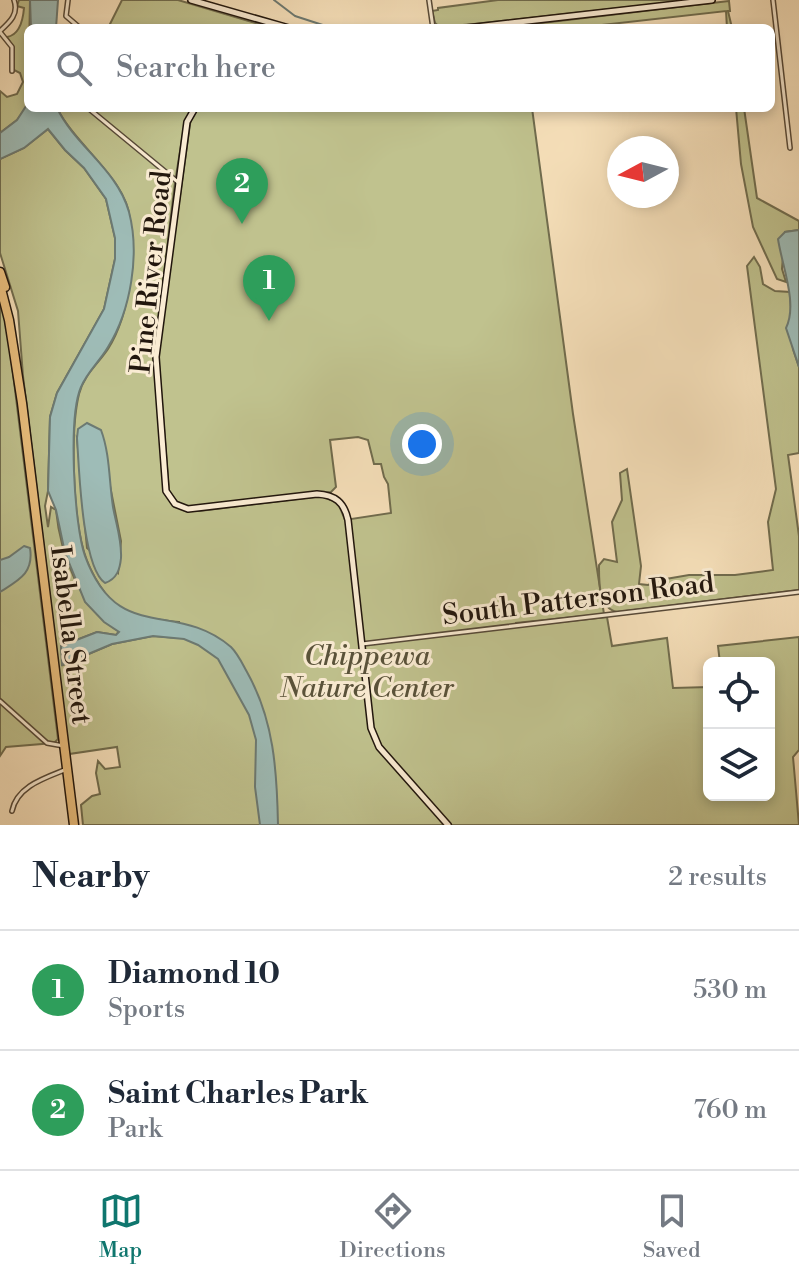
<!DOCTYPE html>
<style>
body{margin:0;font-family:"Libre Bodoni",serif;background:#f6f6f7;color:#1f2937}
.controls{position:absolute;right:24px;bottom:24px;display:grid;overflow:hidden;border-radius:12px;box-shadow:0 4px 12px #0003}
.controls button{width:72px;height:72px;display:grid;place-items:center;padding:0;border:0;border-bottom:2px solid #e0e1e3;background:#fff;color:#1f2937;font:40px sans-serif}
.compass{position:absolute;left:607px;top:136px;width:72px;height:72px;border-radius:50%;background:#fff;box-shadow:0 4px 12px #0003;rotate:263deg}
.you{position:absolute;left:422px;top:444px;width:28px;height:28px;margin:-20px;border:6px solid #fff;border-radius:50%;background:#1a73e8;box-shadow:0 0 0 12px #1a73e833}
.badge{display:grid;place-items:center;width:52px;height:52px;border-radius:50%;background:#0f766e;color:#fff;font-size:26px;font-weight:700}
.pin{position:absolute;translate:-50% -66px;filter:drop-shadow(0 2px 4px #0008)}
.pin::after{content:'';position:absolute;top:42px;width:28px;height:24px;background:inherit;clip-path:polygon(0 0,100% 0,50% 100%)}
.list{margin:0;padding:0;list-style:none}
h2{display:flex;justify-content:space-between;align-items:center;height:104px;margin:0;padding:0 32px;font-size:34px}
h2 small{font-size:26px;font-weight:400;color:#747a83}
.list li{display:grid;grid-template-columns:52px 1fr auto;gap:24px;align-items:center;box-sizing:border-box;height:120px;padding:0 32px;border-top:2px solid #e0e1e3}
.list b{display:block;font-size:30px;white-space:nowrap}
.list p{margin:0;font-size:26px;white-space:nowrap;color:#747a83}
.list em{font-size:26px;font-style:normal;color:#747a83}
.icon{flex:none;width:44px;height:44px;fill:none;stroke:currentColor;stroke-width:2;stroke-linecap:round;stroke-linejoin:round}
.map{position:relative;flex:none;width:799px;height:825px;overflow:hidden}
.search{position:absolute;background:#fff;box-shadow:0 4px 12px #0003;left:24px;right:24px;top:24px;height:88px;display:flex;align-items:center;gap:20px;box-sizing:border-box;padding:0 28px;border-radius:12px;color:#747a83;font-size:30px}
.sheet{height:344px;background:#fff}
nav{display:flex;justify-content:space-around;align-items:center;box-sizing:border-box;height:112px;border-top:2px solid #e0e1e3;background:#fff;font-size:22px;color:#747a83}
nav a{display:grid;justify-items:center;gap:4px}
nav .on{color:#0f766e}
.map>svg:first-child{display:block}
.green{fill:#c0c28e;stroke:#706c4e;stroke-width:2;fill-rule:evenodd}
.water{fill:#9ebcb7;stroke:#6c7a73;stroke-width:2}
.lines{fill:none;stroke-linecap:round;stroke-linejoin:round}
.stream{stroke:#6c7a73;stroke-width:2}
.street-casing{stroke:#564938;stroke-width:6}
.secondary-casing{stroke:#21160d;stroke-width:8}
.highway-casing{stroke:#21160d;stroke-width:11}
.street{stroke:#faecd3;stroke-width:3}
.secondary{stroke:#faecd3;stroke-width:5}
.highway{stroke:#ecc07e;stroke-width:8}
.labels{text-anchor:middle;stroke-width:6;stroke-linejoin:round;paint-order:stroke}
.street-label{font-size:28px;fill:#21160d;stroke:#faecd3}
.park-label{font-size:28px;font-style:italic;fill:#59523a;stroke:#faecd3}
</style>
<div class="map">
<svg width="799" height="825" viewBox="0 0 799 825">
<rect width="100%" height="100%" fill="#f7e1bb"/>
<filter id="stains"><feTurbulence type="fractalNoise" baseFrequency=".0025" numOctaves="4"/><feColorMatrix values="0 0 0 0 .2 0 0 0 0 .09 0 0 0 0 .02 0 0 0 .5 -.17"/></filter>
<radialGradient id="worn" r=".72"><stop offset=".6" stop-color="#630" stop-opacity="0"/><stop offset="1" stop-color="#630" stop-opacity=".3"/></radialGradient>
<g class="green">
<path d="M 19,0 L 30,0 L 28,105 L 17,120 L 0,133 L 0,91 L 7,97 L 17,94 L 23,82 L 20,73 L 12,69 L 14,48 L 7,37 C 19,35 23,20 24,8 L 17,6 Z"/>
<polygon points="122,0 178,0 272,28 108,28"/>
<polygon points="498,0 692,0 474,24 440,27 435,23 432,11 438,10 438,8"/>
<polygon points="729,1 730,11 728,11 732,28 727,28 726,11 575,28 500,28"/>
<path d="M 57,108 L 193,108 L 185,121 L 175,182 L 154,359 L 164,487 C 169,506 180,511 199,511 L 322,496 L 338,503 L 345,520 L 391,513 L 388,484 L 384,477 L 381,464 L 374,464 L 368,440 L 358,437 L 330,440 L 336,487 L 331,492 L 188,507 L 178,503 L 169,492 L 158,352 L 191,117 L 198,108 L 532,108 L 573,414 L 604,614 L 516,623 L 516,627 L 607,617 L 612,646 L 667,638 L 673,688 L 709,687 L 709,795 L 769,795 L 769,663 L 720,663 L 718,646 L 799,637 L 799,750 L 793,757 L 799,825 L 83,825 L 81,805 L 92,796 L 100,794 L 96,773 L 98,761 L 105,769 L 120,767 L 117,747 L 69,754 L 23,376 L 18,311 L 0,253 L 0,159 L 24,148 L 48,129 L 65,150 L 84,168 L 106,199 L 115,238 L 115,259 L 104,309 L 57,393 L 50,417 L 48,491 L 45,506 L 48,527 L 51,507 L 56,510 C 60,552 80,610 119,631 L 116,635 L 97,632 L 61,646 L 63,665 L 112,644 L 153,636 L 177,638 L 179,622 C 161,620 141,619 125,611 C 106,601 90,572 84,552 C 73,515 70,431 79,394 C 83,376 98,364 108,349 C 132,310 133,262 130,219 C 126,178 75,145 57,108 ZM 77,438 L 110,486 L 121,541 L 118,573 L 87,548 Z"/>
<polygon points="736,108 744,108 757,198 799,221 799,230 785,232 782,269 786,282 777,279 753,227 741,164"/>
<path d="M 754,257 L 760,267 L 763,284 L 775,291 L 790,292 L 793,349 L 799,367 L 799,453 L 788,455 L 799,536 L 799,590 L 617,612 C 598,608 599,581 599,565 L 604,559 L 617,562 L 612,522 L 622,500 L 620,473 L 627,469 L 641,566 L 639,584 L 648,585 L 660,580 L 689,575 L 735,575 L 773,570 L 768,522 L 776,489 L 747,266 Z"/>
<polygon points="0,296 9,341 58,739 54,743 6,747 0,756"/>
</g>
<g class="water">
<polygon points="30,0 58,0 56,28 31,28"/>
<path d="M 28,103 L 28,108 L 57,108 C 76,147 117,169 129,212 C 140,254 131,310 108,347 C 100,361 87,372 81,387 C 68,417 74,525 85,556 C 118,646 175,599 231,647 C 238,654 242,663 247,672 C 274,720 277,771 278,825 L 260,825 L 255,787 L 256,740 L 249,715 L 218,659 L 198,645 L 184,639 L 153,636 L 112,644 L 62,665 L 61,646 L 97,632 L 116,635 L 119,632 L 104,622 L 85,602 L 65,553 L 56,510 L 48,491 L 50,417 L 57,393 L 104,309 L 115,259 L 115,238 L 106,199 L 84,168 L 65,150 L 48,129 L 24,148 L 0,159 L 0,133 L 17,120 Z"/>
<path d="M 799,230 L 799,367 L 786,328 C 798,304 782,266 778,239 L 785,232 Z"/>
<path d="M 87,423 L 101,430 C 110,454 109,481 113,507 C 116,524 122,540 121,558 C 120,569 117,579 105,583 C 82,567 79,468 77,438 L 78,429 Z"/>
<path d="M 24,546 L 30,548 C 34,573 19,580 0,592 L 0,560 L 9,557 Z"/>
</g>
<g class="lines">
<polyline class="stream" points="274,0 295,16 332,28"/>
<g class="street-casing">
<g id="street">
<polyline points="68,0 66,16 80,28"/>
<polyline points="429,0 433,28"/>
<polyline points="773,0 790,148"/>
<path d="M 0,31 C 10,22 19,14 14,0"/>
<polyline points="0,32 12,47 12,71"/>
<polyline points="88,108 179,183"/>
<polyline points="362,644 799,592"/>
<polyline points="0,701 47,743 64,746"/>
<path d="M 12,811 C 17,786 45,778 67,769"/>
</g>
</g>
<g class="secondary-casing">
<g id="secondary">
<polyline points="191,0 289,28"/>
<polyline points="467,28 712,0"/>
<path d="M 195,108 L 187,122 L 156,357 L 166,491 L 175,504 L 188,509 L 317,494 C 335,495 344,502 348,520 L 371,728 L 379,747 L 448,825"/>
</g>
</g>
<g class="highway-casing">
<g id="highway">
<polyline points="0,272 5,287"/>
<polyline points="0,285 9,320 22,403 74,825"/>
</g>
</g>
<use href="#street" class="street"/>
<use href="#secondary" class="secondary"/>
<use href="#highway" class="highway"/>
</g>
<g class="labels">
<g class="street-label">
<text transform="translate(150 272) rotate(-84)" y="10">Pine River Road</text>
<text transform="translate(578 598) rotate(-7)" y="10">South Patterson Road</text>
<text transform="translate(72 635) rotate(83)" y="10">Isabella Street</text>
</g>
<g class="park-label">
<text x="367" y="665">Chippewa<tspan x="367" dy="32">Nature Center</tspan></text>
</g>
</g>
<rect width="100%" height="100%" filter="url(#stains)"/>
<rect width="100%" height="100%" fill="url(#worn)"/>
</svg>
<div class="controls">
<button><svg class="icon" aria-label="locate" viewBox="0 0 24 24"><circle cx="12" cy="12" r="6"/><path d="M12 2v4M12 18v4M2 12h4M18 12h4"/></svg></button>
<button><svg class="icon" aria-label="layers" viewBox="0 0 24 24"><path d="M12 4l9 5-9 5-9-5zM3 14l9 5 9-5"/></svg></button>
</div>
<svg class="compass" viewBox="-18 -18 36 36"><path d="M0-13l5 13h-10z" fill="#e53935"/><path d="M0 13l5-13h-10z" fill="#747a83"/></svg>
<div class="you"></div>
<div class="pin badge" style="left:269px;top:321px;background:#2e9e5b">1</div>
<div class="pin badge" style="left:242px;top:224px;background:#2e9e5b">2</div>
<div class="search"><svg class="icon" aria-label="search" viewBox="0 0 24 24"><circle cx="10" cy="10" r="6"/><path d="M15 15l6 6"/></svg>Search here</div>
</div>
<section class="sheet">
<h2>Nearby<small>2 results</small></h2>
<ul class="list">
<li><span class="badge" style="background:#2e9e5b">1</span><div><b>Diamond 10</b><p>Sports</p></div><em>530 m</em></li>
<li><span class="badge" style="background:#2e9e5b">2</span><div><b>Saint Charles Park</b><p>Park</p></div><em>760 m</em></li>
</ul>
</section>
<nav>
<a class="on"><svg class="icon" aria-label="map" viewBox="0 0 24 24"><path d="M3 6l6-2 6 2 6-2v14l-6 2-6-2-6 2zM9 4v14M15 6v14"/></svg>Map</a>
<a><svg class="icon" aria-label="directions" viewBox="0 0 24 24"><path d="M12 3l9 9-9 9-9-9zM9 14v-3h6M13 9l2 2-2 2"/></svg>Directions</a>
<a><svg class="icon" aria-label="saved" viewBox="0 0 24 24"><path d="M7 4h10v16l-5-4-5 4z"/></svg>Saved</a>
</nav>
